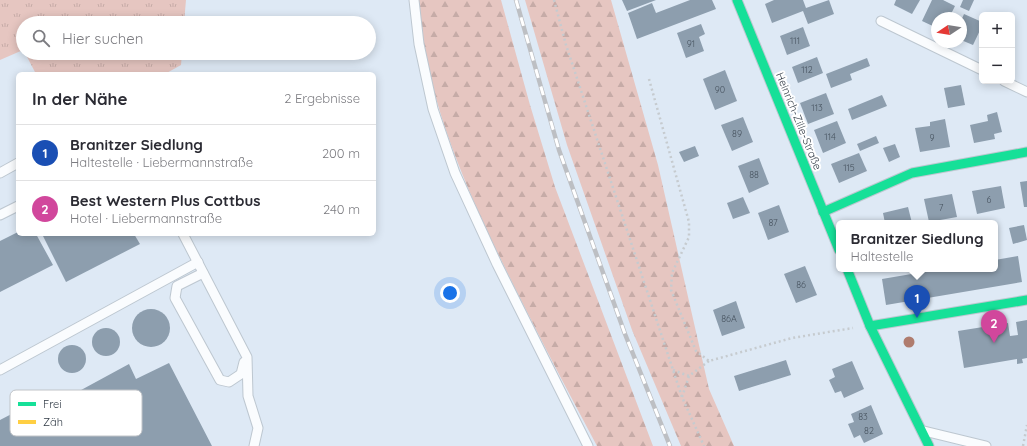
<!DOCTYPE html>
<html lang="de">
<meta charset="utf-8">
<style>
body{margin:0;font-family:Quicksand,sans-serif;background:#f2f2f3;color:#2b2b33}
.controls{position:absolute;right:12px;top:12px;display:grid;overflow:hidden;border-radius:6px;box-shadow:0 2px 10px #0003}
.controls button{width:36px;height:36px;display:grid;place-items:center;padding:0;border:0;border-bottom:1px solid #e1e1e2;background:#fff;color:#2b2b33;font:20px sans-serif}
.compass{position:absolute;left:931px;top:12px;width:36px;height:36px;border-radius:50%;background:#fff;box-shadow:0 2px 10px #0003;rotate:258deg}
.you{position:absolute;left:450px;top:293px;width:14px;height:14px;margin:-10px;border:3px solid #fff;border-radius:50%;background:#1a73e8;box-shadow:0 0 0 6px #1a73e833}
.badge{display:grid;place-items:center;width:26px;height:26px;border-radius:50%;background:#6e7883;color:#fff;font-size:13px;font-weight:700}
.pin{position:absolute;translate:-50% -33px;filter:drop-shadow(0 1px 2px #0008)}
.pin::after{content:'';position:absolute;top:21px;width:14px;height:12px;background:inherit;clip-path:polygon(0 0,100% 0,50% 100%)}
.popup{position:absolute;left:836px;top:220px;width:162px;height:52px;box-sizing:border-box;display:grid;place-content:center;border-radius:6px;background:#fff;filter:drop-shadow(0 1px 3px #0005);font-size:13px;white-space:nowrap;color:#7c7c81}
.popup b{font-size:15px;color:#2b2b33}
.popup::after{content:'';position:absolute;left:50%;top:100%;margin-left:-8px;border:8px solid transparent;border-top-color:#fff}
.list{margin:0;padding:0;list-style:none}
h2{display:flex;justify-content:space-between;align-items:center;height:52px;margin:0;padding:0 16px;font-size:17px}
h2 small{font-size:13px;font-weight:400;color:#7c7c81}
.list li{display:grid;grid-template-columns:26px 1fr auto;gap:12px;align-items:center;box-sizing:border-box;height:56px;padding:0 16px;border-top:1px solid #e1e1e2}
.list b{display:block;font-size:15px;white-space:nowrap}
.list p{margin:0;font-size:13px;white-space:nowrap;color:#7c7c81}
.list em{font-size:13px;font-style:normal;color:#7c7c81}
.icon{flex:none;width:22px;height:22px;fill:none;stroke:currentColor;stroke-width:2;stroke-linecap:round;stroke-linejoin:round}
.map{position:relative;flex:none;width:1027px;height:446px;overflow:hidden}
.search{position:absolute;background:#fff;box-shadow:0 2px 10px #0003;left:16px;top:16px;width:360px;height:44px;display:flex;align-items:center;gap:10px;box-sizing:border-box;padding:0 14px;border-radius:22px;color:#7c7c81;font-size:15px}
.panel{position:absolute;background:#fff;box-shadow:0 2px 10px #0003;left:16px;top:72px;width:360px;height:164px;border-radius:6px}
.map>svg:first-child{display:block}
.grass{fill:url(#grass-tufts)}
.forest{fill:url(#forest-firs)}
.building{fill:#8d9eae}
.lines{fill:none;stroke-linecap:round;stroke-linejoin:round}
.lane-casing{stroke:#bdc7d0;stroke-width:11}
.fast-casing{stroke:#bdc7d0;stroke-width:11}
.path{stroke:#c6cbcf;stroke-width:2.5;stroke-dasharray:2 3;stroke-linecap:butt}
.lane{stroke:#fafcfe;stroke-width:9}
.fast{stroke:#16e098;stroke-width:9}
.rail-casing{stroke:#bdbfc3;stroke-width:4.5}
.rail{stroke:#fff;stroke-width:3;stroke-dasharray:9;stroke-linecap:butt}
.tree{fill:#af7c6e}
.labels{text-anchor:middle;stroke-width:4;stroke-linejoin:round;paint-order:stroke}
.number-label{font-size:9px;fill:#485460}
.street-label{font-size:11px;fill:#313b46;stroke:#fff}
.key{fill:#fff;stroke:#c1c4c8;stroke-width:1}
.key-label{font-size:11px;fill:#313b46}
</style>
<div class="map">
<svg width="1027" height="446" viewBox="0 0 1027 446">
<defs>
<pattern id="grass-tufts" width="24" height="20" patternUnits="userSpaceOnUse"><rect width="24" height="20" fill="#e6c6c1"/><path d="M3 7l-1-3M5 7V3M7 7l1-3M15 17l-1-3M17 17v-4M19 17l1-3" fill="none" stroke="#c6aba7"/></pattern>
<pattern id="forest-firs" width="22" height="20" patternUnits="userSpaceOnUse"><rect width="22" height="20" fill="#e6c6c1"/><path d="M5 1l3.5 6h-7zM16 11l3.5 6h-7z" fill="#c6aba7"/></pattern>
</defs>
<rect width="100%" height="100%" fill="#dee9f5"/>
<g class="grass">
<polygon points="0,0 186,0 184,23 23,23 23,50 0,60"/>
<polygon points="25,53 182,53 181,65 165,74 36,74"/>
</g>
<g class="forest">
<path d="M 419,0 L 501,0 L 530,105 L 555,187 L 653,446 L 597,446 C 572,399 547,352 523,304 C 481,221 439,134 423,42 C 420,28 420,14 419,0 Z"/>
<polygon points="525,0 611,0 658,165 709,389 734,446 681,446 632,330 567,145"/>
</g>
<g class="building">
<polygon points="622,0 656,0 627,11"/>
<polygon points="690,0 712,0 716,9 637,39 628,13 652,3 656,13"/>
<polygon points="774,0 803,0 806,8 829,0 834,14 808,24 803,11 772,23 765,4"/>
<polygon points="896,0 920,0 912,14 894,5"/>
<polygon points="932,0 943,0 955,6 949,18 937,18 937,28 922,21"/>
<polygon points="963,0 974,0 969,11 960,7"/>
<polygon points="964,14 982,22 982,26 973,45 961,40 961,21"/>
<polygon points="701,24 705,34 699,37 704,51 686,58 677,33"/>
<polygon points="803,27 810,46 787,55 780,36"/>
<polygon points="817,57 823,73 798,83 792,67"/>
<polygon points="867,58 870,66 850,74 852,80 831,88 826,74"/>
<polygon points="725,70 737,101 715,110 703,79"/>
<polygon points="961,85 965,105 948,108 944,88"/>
<polygon points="826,93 834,114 808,124 800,103"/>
<polygon points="882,95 887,106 852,120 848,109"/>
<polygon points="997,112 1002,132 994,134 995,139 974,143 970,125 988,121 987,115"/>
<polygon points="743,117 753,142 732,151 721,125"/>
<polygon points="945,119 950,147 920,152 915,128 930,126 930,122"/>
<polygon points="837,121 846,143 823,153 814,130"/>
<polygon points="876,136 879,143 860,151 857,144"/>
<polygon points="895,144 900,157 889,162 883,148"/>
<polygon points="695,146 699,156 684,162 679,152"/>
<polygon points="859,153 867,171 839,183 831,164"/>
<polygon points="759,158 769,184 749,193 738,166"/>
<polygon points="1027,181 1027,207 1024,207 1020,182"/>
<polygon points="1001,186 1005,208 977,214 972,191"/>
<polygon points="952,194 957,217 929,222 924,199"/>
<polygon points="743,197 750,213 733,219 727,203"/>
<polygon points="779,205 789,232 768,240 758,213"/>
<polygon points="908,207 912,223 885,223 883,213"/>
<polygon points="1024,225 1027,240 1013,244 1009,228"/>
<polygon points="18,232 18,234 36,234 53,265 0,292 0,241"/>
<polygon points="42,234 134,234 140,244 66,282"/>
<polygon points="1018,256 1022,282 886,305 882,279 941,269 995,269 995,260"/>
<polygon points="805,266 817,295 796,303 784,274"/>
<polygon points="736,301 745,328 722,336 713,310"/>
<circle cx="151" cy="328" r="19"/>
<polygon points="1027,320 1027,358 1022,359 1023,363 1017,364 1017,359 964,368 958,331 1008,323 1010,336 1018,335 1016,322"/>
<circle cx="106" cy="342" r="14"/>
<circle cx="72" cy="359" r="14"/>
<polygon points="786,360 791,375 739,391 734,376"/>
<polygon points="852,361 864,389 844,398 841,391 835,393 829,380 835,377 832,369"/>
<polygon points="169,363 212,446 0,446 0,420 54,392 59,402 129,364 136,379"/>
<polygon points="871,405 883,434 864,443 860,435 854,438 848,424 854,422 851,414"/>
</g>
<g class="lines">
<g class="lane-casing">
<g id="lane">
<polyline points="414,0 419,44 433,109 455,173 497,264 588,446"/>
<polyline points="881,21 982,70"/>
<polyline points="1004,81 1027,92"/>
<polyline points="0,173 18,163"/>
<polyline points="0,215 18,206"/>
<polyline points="183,234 247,357 248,396 258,428 254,446"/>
<polyline points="203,273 177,286 175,298 220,380 229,382 241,374 244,362"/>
<polyline points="0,370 198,262"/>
<polyline points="924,431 986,446"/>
</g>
</g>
<g class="fast-casing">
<g id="fast">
<polyline points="737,0 839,250"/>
<polyline points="823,212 912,173 1027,152"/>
<polyline points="847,269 870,326 929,446"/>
<polyline points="870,326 1027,300"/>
</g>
</g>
<g class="path">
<polyline points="554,0 566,45 673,370 682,397 704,446"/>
<polyline points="649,79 689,222 689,237 672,273 671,290 696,351 709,361 792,338 853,328"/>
<polyline points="673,370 689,376"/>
<polyline points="682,397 689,376 709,361"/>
<polyline points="1023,446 1027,425"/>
</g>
<use href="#lane" class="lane"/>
<use href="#fast" class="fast"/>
<g class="rail-casing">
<polyline id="rail" points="516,0 559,150 625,334 670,446"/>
</g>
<use href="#rail" class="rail"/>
</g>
<circle class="tree" cx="909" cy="342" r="5.5"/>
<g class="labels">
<g class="number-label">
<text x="795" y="44">111</text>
<text x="691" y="47">91</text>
<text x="807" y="73">112</text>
<text x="720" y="93">90</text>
<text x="817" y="111">113</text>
<text x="737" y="137">89</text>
<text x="830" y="140">114</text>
<text x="932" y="141">9</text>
<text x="849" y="171">115</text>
<text x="754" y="178">88</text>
<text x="989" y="203">6</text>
<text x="941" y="211">7</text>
<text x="773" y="226">87</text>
<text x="801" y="288">86</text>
<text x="729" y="322">86A</text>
<text x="863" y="420">83</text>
<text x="869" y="434">82</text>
</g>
<g class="street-label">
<text transform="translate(799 121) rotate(68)" y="4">Heinrich-Zille-Straße</text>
</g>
</g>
<rect x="10" y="390" width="132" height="46" rx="6" class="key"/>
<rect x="18" y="402" width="18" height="4" fill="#16e098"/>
<rect x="18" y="420" width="18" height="4" fill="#ffcf43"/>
<g class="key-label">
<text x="43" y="408">Frei</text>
<text x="43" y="426">Zäh</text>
</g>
</svg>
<div class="controls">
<button>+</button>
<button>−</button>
</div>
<svg class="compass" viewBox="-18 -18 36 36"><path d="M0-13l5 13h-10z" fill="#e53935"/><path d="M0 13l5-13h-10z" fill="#7c7c81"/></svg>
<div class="you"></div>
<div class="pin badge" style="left:917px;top:318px;background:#1a4fb4">1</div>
<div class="popup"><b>Branitzer Siedlung</b>Haltestelle</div>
<div class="pin badge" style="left:994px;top:343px;background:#d1479c">2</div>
<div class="search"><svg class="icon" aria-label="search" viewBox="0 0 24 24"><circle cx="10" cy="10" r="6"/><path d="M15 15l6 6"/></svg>Hier suchen</div>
<section class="panel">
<h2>In der Nähe<small>2 Ergebnisse</small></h2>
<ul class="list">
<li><span class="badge" style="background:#1a4fb4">1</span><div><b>Branitzer Siedlung</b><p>Haltestelle · Liebermannstraße</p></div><em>200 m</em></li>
<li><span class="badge" style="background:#d1479c">2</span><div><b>Best Western Plus Cottbus</b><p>Hotel · Liebermannstraße</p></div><em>240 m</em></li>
</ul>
</section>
</div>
